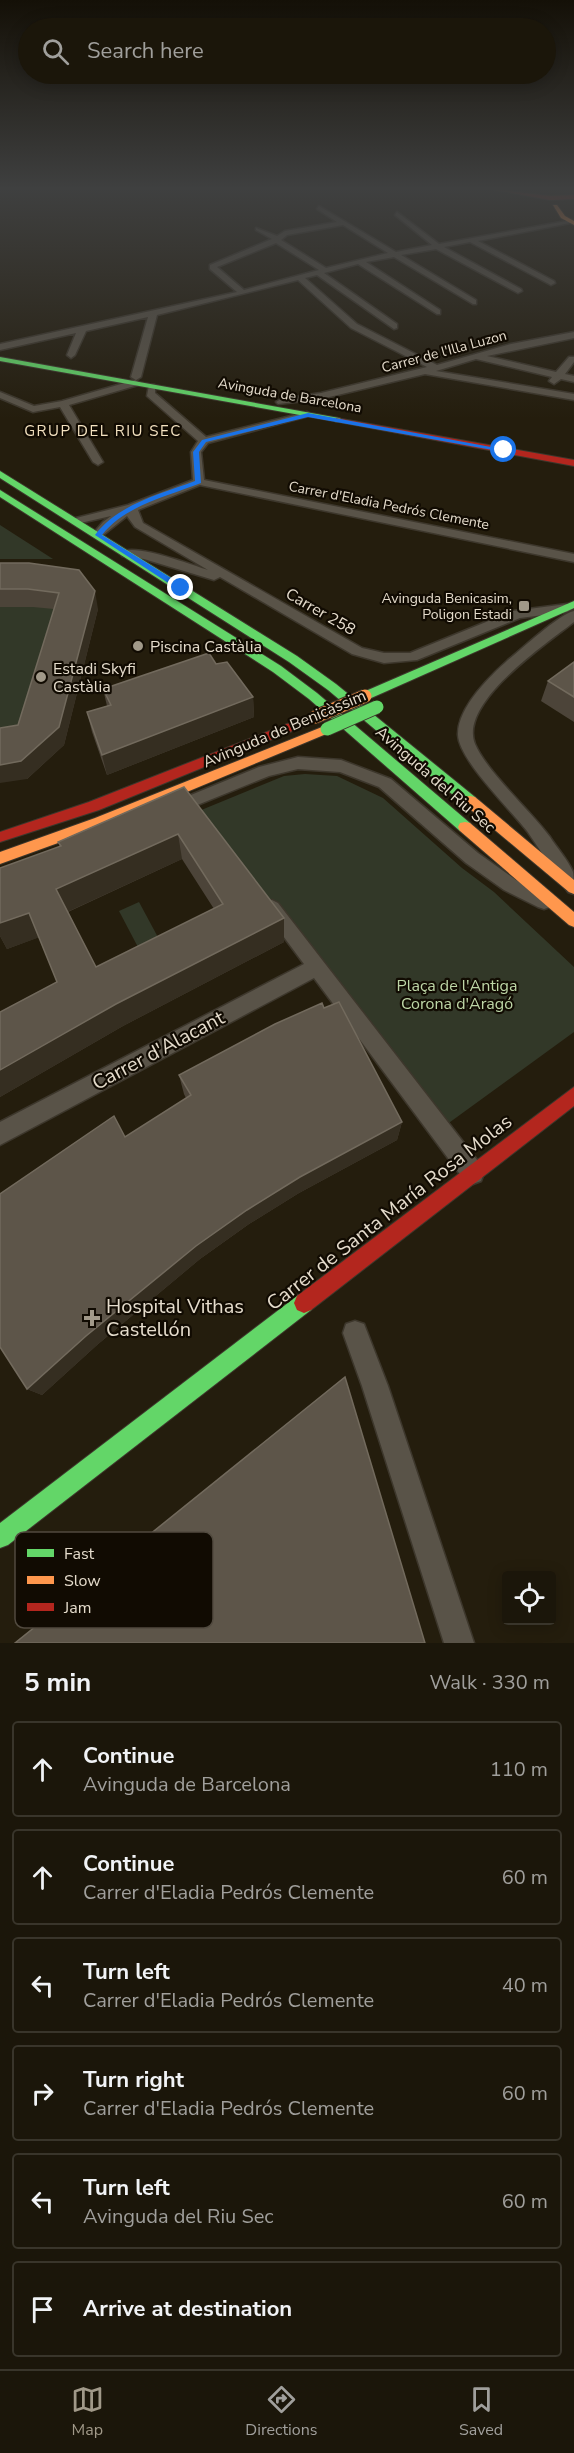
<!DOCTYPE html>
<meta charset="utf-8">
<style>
body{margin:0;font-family:"Nunito Sans",sans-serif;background:#241f13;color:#f1f3f6}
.controls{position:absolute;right:18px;bottom:18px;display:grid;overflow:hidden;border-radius:6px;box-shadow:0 3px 15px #0003}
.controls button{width:54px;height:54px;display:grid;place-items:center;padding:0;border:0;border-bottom:2px solid #39352b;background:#1b160a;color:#f1f3f6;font:30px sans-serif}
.stop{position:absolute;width:18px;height:18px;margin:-14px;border:4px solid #1a73e8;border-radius:50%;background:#fff}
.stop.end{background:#1a73e8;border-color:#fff;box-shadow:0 2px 6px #0008}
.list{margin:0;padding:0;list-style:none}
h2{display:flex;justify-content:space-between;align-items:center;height:78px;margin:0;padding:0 24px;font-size:26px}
h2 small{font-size:20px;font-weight:400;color:#a09f9c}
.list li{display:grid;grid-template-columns:39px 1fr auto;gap:18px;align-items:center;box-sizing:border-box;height:96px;margin:0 12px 12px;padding:0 12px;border:2px solid #39352b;border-radius:6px}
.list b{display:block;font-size:22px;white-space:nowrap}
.list p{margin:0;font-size:20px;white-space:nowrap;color:#a09f9c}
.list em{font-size:20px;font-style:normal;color:#a09f9c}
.icon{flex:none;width:33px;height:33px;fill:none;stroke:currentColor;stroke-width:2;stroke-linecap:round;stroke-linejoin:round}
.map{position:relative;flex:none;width:574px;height:1643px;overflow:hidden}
.search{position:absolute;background:#1b160a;box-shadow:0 3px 15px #0003;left:18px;right:18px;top:18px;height:66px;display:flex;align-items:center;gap:15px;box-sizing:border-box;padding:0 21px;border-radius:33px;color:#a09f9c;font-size:22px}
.sheet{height:726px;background:#1b160a}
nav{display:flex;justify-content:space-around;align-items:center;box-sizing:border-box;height:84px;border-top:2px solid #39352b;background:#1b160a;font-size:16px;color:#a09f9c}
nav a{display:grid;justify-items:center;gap:3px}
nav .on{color:#a19989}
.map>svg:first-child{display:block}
.green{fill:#323828}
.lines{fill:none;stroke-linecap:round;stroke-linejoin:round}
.street-casing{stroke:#3d372c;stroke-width:3}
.fast-casing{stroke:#3d372c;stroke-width:2}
.slow-casing{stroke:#3d372c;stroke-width:2}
.jam-casing{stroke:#3d372c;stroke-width:2}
.street{fill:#595348;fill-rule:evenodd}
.fast{fill:#63d668;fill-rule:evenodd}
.slow{fill:#ff974d;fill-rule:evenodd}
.jam{fill:#b3261e;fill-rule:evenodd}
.fast-bridge-casing{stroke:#3d372c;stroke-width:15;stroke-linecap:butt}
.slow-bridge-casing{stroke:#3d372c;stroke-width:15;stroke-linecap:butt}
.fast-bridge{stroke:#63d668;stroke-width:13}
.slow-bridge{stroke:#ff974d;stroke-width:13}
.wall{fill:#4c4439;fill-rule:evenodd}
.shaded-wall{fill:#352e21}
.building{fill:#5d5549;stroke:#726a5d;stroke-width:1.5;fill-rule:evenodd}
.route{fill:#1a73e8}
.poi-dot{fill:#a19989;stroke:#110b02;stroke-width:2}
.labels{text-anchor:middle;stroke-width:4.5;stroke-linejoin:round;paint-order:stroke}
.far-street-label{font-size:14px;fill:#e5dccc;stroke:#110b02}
.far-poi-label{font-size:14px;fill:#e5dccc;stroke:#110b02;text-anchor:end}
.far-neighbourhood-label{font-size:15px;letter-spacing:1.5px;fill:#f4e2c0;stroke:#110b02}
.street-label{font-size:16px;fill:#e5dccc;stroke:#110b02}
.poi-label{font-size:16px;fill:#e5dccc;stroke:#110b02;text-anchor:start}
.park-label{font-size:16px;fill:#bed7a7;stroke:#110b02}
.near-street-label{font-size:20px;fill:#e5dccc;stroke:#110b02}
.near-poi-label{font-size:20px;fill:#e5dccc;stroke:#110b02;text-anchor:start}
.key{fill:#110b02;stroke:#514a3f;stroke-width:1.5}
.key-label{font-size:16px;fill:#e5dccc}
</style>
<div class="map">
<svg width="574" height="1643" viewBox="0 0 574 1643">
<rect width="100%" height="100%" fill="#241d0d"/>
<g class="green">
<polygon points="0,525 53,559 0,559"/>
<polygon points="0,581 83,588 0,783"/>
<polygon points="305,774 337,776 383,798 462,868 494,892 574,967 574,1032 435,1133 194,813 284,776"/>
<polygon points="139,902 160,941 140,951 119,911"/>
</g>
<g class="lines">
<g class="street-casing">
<g id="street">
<path d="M 319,206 L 396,252 L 432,245 L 395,215 L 397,212 L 439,244 L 572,220 L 570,223 L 478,241 L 554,281 L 555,283 L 551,285 L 470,242 L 444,247 L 521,289 L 522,291 L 518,293 L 436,249 L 401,255 L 476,300 L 476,304 L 473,304 L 394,257 L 366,262 L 440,310 L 440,314 L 437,314 L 358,264 L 324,273 L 397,324 L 397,328 L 394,329 L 317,275 L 305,278 L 357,324 L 437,365 L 511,344 L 574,332 L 574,338 L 487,356 L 556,372 L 569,357 L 574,357 L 574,362 L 565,374 L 574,376 L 574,382 L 561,379 L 554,384 L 549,381 L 552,377 L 476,359 L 436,371 L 574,394 L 574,400 L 425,374 L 321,399 L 278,404 L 276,402 L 281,399 L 321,393 L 427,367 L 351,328 L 298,280 L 157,315 L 141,377 L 136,380 L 131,377 L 148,317 L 86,331 L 75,355 L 71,358 L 67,355 L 76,333 L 0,350 L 0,344 L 237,292 L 210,269 L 210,265 L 272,239 L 256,230 L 256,228 L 277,236 L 285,231 L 337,222 L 317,209 ZM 343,225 L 388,253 L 326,268 L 281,240 L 287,235 ZM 276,243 L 319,270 L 244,290 L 217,267 Z"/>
<polygon points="135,380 140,383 138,385 69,405 103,462 98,465 93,462 60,407 33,412 0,398 0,392 34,406 62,401"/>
<path d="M 149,385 L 155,385 L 155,393 L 206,437 L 307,412 L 312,415 L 208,443 L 201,452 L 204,480 L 574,554 L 574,562 L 200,485 L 138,510 L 143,523 L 362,648 L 384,653 L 410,653 L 513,611 L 567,604 L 574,608 L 567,612 L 520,618 L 417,660 L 384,663 L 352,654 L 220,577 L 214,580 L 144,559 L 122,556 L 120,553 C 133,542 191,565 208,570 L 135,527 L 127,516 L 98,539 L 92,535 L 103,522 L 111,516 L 76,524 L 70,521 L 72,519 L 128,505 L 193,480 L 191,452 L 198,441 L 147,396 Z"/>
<path d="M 574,611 L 574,622 C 547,643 458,703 475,744 C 487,772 530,810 550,837 C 557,848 568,860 573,872 C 574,878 574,888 574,894 L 568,892 C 554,872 541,851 527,831 C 510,809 459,760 458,735 C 457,708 490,676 508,660 C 522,649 558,615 574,611 Z"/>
<polygon points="298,757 341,760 391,779 478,853 516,880 550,897 553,902 550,907 544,909 538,907 504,890 466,863 379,787 340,772 298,769 269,776 175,814 169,812 167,808 169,804 259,767"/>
<polygon points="272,900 278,903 481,1165 484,1173 481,1181 473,1184 465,1181 314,978 0,1145 0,1122 304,964 266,913 263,908 266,903"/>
<polygon points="355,1321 364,1324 388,1386 474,1643 444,1643 362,1386 343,1333 346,1324"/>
</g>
</g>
<g class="fast-casing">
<g id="fast">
<polygon points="0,357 339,418 343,420 339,422 0,361"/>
<polygon points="0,471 297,656 336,684 475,797 477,801 475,805 465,805 328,690 289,662 0,478"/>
<polygon points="0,490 281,666 317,693 470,823 472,827 470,831 460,831 309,699 273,672 0,497"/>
<polygon points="574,601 574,608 369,699 365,700 359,696 361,693"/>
<polygon points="304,1293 311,1296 314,1303 311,1310 8,1545 0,1548 0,1523 297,1296"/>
</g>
</g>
<g class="slow-casing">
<g id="slow">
<polygon points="553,205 557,205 565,216 574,221 574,225 561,218"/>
<polygon points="327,725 333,729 331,732 105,826 0,864 0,852 95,818"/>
<polygon points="470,796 475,797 574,880 574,894 569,892 465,805 463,801 465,797"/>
<polygon points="465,822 470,823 574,912 574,927 569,925 460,831 458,827 460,823"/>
</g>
</g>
<g class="jam-casing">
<g id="jam">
<polygon points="491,189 550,196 574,195 574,199 550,200"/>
<polygon points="336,418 574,460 574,466 339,422 336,422"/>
<polygon points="315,713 319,714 321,717 319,720 99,810 0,842 0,832 89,802"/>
<polygon points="574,1087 574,1106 311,1310 304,1313 297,1310 294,1303 297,1296"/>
</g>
</g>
<use href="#street" class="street"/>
<use href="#fast" class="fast"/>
<use href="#slow" class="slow"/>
<use href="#jam" class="jam"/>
<g class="fast-bridge-casing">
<polyline id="fast-bridge" points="327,729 377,707"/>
</g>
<g class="slow-bridge-casing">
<polyline id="slow-bridge" points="315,717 365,696"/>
</g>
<use href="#fast-bridge" class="fast-bridge"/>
<use href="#slow-bridge" class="slow-bridge"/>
</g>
<g class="wall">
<polygon points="0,563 98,609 64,745 27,779 18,725 54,609 33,607 0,607"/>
<polygon points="574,662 574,722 541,701 548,681"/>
<polygon points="216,664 253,697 254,717 107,775 92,732 87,712 107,706 103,689"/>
<path d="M 184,787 L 284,918 L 284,942 L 123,1026 L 0,1097 L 0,1012 L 57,982 L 39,937 L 7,949 L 0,936 L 0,868 L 60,847 L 58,842 ZM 182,859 L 214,909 L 96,967 L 68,912 Z"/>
<polygon points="324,1008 402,1122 397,1140 299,1193 249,1224 200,1259 97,1345 42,1395 27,1389 125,1137 186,1098 184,1094 179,1075"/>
</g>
<g class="shaded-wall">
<polygon points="95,591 98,609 64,745 27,779 0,783 0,765"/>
<polygon points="253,697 254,717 107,775 102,755"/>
<polygon points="178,834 182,859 65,913 56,889"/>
<polygon points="29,913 40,937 7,949 0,936 0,923"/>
<polygon points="284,918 284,942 123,1026 0,1097 0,1070 116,1004"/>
<polygon points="402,1122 397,1140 299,1193 249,1224 200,1259 97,1345 42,1395 27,1389 86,1336 196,1246 247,1210 300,1177"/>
</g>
<g class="building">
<polygon points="0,563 29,563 79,570 95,591 59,727 21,761 0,765 0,728 18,725 59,593 28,589 0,589"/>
<polygon points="209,653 216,664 227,662 253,697 102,755 87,712 111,705 103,689"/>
<polygon points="574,662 574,697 548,681"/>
<path d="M 184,787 L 284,918 L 116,1004 L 0,1070 L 0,1012 L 57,982 L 29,913 L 0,923 L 0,868 L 61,846 L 58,842 ZM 178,834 L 223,904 L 96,967 L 56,889 Z"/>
<polygon points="339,1002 402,1122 300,1177 247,1210 196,1246 86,1336 27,1389 0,1347 0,1194 114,1116 125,1137 191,1095 179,1075 275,1024 322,1003 324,1008"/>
<polygon points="345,1377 425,1643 15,1643"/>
</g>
<linearGradient id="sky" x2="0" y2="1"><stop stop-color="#141007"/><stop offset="0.45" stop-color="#3f4040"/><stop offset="1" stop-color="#3f4040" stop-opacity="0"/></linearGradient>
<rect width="574" height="419" fill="url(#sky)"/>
<path class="route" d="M 308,413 L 507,450 L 504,452 L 308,417 L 206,442 L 199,452 L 201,483 C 168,496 124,506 102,535 L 184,586 L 184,590 L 179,590 L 95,535 C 118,504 161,494 195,481 L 193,452 L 202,440 Z"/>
<g class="poi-dot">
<rect x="518" y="600" width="12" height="12" rx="3"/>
<circle cx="138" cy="646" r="6"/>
<circle cx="41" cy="677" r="6"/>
<path d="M89 1309h6v6h6v6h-6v6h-6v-6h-6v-6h6z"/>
</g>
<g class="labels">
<g class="far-street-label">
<text transform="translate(444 351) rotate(-15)" y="5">Carrer de l'Illa Luzon</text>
<text transform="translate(290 395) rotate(10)" y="5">Avinguda de Barcelona</text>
<text transform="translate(389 505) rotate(11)" y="5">Carrer d'Eladia Pedrós Clemente</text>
</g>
<g class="far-poi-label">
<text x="512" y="603">Avinguda Benicasim,<tspan x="512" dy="16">Poligon Estadi</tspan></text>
</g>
<g class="far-neighbourhood-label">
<text x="103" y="436">GRUP DEL RIU SEC</text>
</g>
<g class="street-label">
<text transform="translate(321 611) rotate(30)" y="6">Carrer 258</text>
<text transform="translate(284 728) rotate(-23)" y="6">Avinguda de Benicàssim</text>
<text transform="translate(436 779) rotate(41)" y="6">Avinguda del Riu Sec</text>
</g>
<g class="poi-label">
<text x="150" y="652">Piscina Castàlia</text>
<text x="53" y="674">Estadi Skyfi<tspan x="53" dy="18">Castàlia</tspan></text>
</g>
<g class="park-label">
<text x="457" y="991">Plaça de l'Antiga<tspan x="457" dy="18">Corona d'Aragó</tspan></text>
</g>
<g class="near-street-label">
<text transform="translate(158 1050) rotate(-28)" y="7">Carrer d'Alacant</text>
<text transform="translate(389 1212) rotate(-38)" y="7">Carrer de Santa María Rosa Molas</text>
</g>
<g class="near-poi-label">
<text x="106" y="1313">Hospital Vithas<tspan x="106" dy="23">Castellón</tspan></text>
</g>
</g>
<rect x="15" y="1532" width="198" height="96" rx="9" class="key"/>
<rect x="27" y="1549" width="27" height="8" fill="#63d668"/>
<rect x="27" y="1576" width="27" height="8" fill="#ff974d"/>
<rect x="27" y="1603" width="27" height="8" fill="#b3261e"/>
<g class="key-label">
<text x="64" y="1559">Fast</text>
<text x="64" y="1586">Slow</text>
<text x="64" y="1613">Jam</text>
</g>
</svg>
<div class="controls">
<button><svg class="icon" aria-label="locate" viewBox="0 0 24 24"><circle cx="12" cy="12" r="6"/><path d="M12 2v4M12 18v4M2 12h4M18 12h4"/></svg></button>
</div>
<div class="stop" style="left:504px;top:450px"></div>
<div class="stop end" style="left:181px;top:588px"></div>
<div class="search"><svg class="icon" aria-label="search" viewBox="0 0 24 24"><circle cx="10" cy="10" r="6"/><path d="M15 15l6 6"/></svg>Search here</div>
</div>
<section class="sheet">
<h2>5 min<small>Walk · 330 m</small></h2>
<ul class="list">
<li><svg class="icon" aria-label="ahead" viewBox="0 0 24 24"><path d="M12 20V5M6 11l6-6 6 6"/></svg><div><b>Continue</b><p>Avinguda de Barcelona</p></div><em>110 m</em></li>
<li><svg class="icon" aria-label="ahead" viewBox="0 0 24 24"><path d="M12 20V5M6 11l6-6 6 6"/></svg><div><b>Continue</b><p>Carrer d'Eladia Pedrós Clemente</p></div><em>60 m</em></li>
<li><svg class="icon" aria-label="left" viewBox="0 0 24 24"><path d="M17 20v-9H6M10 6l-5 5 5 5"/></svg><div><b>Turn left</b><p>Carrer d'Eladia Pedrós Clemente</p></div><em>40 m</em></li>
<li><svg class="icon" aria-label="right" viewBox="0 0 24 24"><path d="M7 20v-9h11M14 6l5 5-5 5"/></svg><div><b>Turn right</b><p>Carrer d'Eladia Pedrós Clemente</p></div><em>60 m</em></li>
<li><svg class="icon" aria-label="left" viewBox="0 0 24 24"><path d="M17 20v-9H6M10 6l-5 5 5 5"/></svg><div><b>Turn left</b><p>Avinguda del Riu Sec</p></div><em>60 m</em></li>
<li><svg class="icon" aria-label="arrive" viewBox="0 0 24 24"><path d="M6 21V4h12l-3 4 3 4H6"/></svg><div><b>Arrive at destination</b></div></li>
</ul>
</section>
<nav>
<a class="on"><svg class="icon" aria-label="map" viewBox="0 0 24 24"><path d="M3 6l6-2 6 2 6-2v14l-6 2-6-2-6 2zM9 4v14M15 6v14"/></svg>Map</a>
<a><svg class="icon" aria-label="directions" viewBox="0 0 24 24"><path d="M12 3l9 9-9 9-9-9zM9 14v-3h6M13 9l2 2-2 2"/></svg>Directions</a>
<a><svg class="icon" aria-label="saved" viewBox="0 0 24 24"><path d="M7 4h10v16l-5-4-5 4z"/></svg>Saved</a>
</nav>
